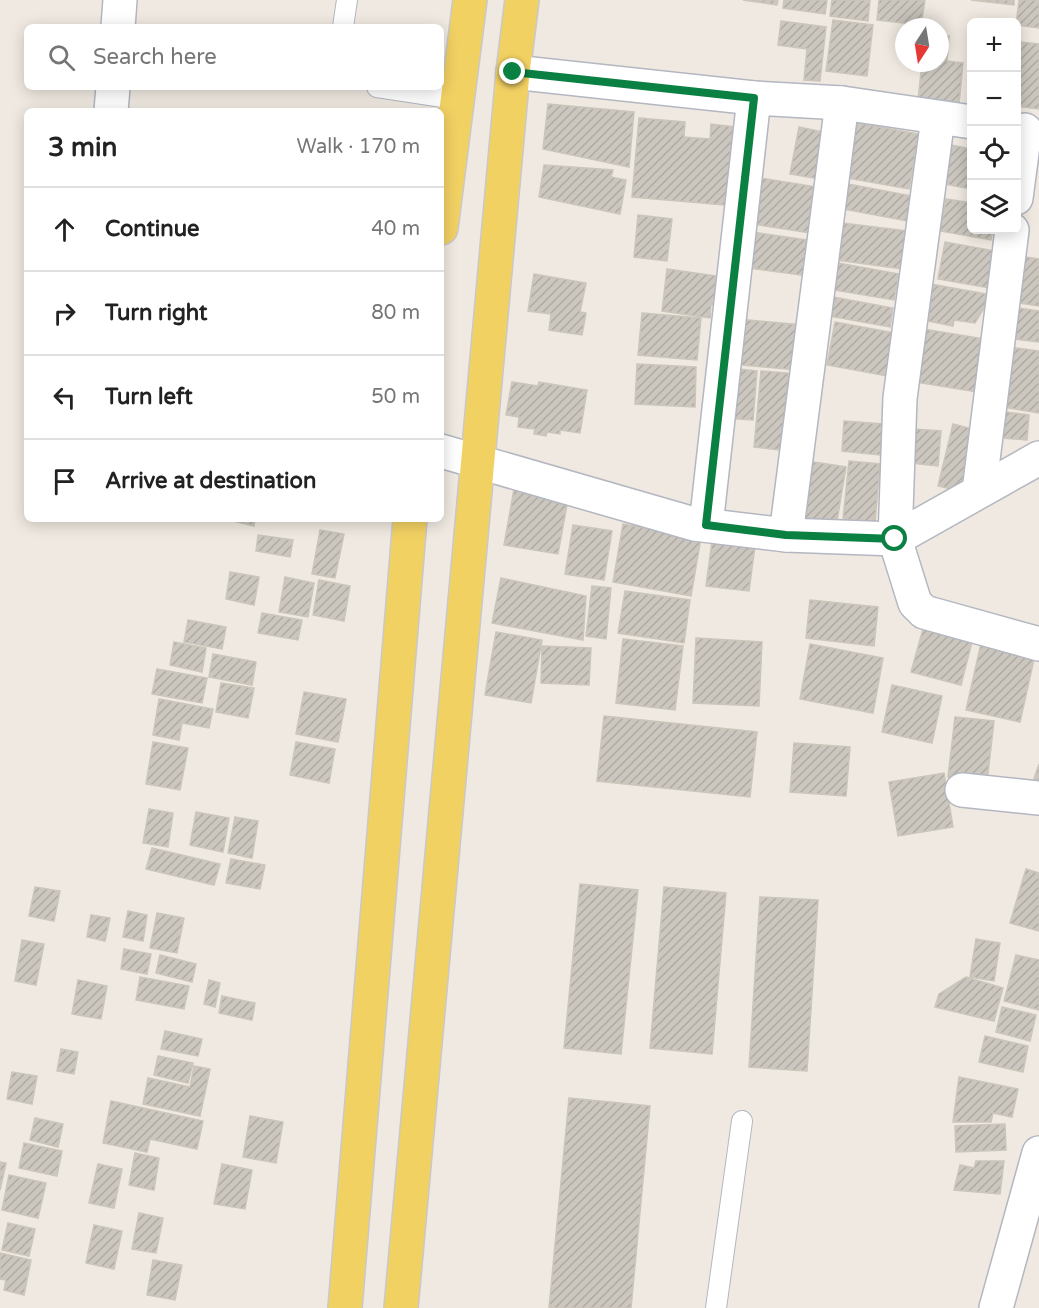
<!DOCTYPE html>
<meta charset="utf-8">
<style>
body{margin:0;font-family:"Varela Round",sans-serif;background:#f2f2f2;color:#222}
.controls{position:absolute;right:18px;top:18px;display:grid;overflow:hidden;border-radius:9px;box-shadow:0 3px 15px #0003}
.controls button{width:54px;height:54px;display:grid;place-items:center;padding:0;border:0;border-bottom:2px solid #e0e0e0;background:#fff;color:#222;font:30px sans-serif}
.compass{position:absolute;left:895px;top:18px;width:54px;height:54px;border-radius:50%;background:#fff;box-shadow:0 3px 15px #0003;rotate:192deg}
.stop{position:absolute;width:18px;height:18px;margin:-14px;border:4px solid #0b8043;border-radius:50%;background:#fff}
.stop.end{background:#0b8043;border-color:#fff;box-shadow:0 2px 6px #0008}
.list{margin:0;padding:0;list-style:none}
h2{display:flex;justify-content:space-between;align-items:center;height:78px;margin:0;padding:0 24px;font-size:26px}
h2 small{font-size:20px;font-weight:400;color:#767676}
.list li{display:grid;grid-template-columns:39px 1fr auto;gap:18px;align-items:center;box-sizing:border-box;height:84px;padding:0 24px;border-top:2px solid #e0e0e0}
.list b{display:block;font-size:22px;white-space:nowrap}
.list em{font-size:20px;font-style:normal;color:#767676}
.icon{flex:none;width:33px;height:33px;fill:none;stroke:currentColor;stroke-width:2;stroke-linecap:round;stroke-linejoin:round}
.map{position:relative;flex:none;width:1039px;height:1308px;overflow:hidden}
.search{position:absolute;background:#fff;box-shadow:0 3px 15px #0003;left:24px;top:24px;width:420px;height:66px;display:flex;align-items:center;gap:15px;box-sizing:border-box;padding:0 21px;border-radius:9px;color:#767676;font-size:22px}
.panel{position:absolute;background:#fff;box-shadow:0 3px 15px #0003;left:24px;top:108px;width:420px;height:414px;border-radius:9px}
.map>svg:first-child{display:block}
.building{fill:url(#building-hatch);stroke:#cbc5ba;stroke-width:1.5}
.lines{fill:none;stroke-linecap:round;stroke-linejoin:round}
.lane-casing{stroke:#b4b7c1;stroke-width:22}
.street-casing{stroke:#b4b7c1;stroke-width:36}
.primary-casing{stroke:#c9c9c9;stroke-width:36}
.lane{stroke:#fff;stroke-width:20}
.street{stroke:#fff;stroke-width:33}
.primary{stroke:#f2d163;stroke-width:33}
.route{stroke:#0b8043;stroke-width:8}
</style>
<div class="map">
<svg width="1039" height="1308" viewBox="0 0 1039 1308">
<defs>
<pattern id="building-hatch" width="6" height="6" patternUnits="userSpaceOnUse" patternTransform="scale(1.5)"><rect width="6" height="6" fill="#cbc7bf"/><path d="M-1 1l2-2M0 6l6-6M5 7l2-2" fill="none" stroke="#afaba4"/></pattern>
</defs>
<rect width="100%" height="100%" fill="#efe9e1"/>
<g class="building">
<polygon points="743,0 778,0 777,5"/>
<polygon points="784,0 827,0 825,14 783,8"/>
<polygon points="832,0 870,0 868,21 830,16"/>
<polygon points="879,0 925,0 921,25 877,20"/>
<polygon points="971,0 1014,0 1014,5"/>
<polygon points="1019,0 1039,0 1039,28 1016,25"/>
<polygon points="833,20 873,25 867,76 826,71"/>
<polygon points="781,21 826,27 820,81 804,80 807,49 778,45"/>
<polygon points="940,35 949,36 947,61 963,63 959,105 918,100 922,63 940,63"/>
<polygon points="1020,42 1039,44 1039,109 1016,106"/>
<polygon points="548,104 634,112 629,167 543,149"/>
<polygon points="639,118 685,122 684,137 710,139 711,124 743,128 736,206 632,197"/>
<polygon points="857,123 919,134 909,189 847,178"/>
<polygon points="799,127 828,133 819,179 790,174"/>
<polygon points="951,145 972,149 972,189 944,184"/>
<polygon points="544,165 613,170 611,177 626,180 620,214 539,197"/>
<polygon points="754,177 823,188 810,233 747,223"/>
<polygon points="848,184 912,196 907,221 843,209"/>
<polygon points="946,199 972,203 972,230 993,230 991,240 940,231"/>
<polygon points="638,215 672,219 667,261 634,257"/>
<polygon points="842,223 907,231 902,269 837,260"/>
<polygon points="746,231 813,241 808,276 741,267"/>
<polygon points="945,242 1001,252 995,289 938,279"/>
<polygon points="1019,256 1039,259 1039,306 1013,302"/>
<polygon points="838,263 899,274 894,300 834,290"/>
<polygon points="667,269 724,277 715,305 711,304 710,318 662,311"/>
<polygon points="534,274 586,283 580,312 586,313 582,335 549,330 551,314 528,311"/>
<polygon points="925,283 992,295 975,323 954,320 953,326 918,319"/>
<polygon points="833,297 893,308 890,327 829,316"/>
<polygon points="1011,307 1039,311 1039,342 1007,338"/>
<polygon points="642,313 701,318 697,360 638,355"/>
<polygon points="737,319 802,325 798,370 732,364"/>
<polygon points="835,322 895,333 887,376 827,365"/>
<polygon points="923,329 991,340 983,393 915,382"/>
<polygon points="1008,347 1039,351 1039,413 997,406"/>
<polygon points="637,364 696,367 695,407 635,404"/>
<polygon points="729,368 757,371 753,420 725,418"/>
<polygon points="761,371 797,374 790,451 754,447"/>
<polygon points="512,382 538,386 539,382 587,390 580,433 560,430 560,434 547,432 546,436 534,434 535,429 518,427 519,417 506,415"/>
<polygon points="1005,412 1029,415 1027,440 1002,438"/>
<polygon points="844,421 883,424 880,455 842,451"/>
<polygon points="953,424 984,432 969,493 938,486"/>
<polygon points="914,429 941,431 938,466 911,463"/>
<polygon points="807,461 846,467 836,527 797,521"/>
<polygon points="849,461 880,464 875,522 843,519"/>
<polygon points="514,489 568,499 558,554 504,545"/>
<polygon points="225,519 255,519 254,526"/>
<polygon points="623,524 701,538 691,596 613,582"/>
<polygon points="573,525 612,531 604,580 565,574"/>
<polygon points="320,530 344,534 335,578 312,574"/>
<polygon points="258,535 293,540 290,557 256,551"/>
<polygon points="712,541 755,546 749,591 706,586"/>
<polygon points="230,572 259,577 254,605 226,599"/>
<polygon points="285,577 314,583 308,617 279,612"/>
<polygon points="501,578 586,596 583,640 492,623"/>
<polygon points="319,580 350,586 344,621 313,615"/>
<polygon points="592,586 611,588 606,639 586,636"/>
<polygon points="625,591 690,600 684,643 618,633"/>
<polygon points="810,600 878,607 874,646 806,638"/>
<polygon points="262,613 302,620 298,640 258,633"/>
<polygon points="188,620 226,627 222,649 184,642"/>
<polygon points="923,629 972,642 961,685 911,672"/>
<polygon points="496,632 542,640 531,703 485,695"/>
<polygon points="696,638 762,642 759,706 693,703"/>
<polygon points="623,639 683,646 675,710 616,703"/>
<polygon points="982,639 1036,650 1020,722 966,710"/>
<polygon points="174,642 206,648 202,672 170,665"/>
<polygon points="810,644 883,658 873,713 800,699"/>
<polygon points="542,646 591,648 589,685 541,683"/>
<polygon points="213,654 256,662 252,685 209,677"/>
<polygon points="157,669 207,678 202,703 152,694"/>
<polygon points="221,683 254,688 248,718 216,712"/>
<polygon points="892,685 942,696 932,743 882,732"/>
<polygon points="304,692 346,699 338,742 296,734"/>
<polygon points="159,699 213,709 209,728 182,723 179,740 153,735"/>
<polygon points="604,716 757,732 750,797 597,781"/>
<polygon points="955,717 994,721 987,782 948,777"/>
<polygon points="153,742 188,748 180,790 146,784"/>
<polygon points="296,742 335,749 329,783 290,775"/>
<polygon points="794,743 850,747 846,796 790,792"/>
<polygon points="1039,764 1039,788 1032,785"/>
<polygon points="944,773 953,827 898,836 889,782"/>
<polygon points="149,809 173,813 168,847 143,843"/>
<polygon points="196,812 229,818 223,852 190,845"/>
<polygon points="235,817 258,821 252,858 228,853"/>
<polygon points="152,848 220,864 214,885 146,869"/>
<polygon points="231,859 265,865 260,889 226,883"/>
<polygon points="1026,869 1039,873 1039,931 1010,923"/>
<polygon points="580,884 638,890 621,1054 564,1048"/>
<polygon points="35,887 60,891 54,921 29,916"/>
<polygon points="664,887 726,893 712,1054 650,1048"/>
<polygon points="760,897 818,900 807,1071 749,1067"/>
<polygon points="128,911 147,915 143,941 123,937"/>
<polygon points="157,913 184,918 177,953 150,948"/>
<polygon points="91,915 110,918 105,941 87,937"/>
<polygon points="976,939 1000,943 994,981 970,977"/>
<polygon points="22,940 44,944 36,985 15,981"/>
<polygon points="124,949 151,954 147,974 121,969"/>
<polygon points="160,955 196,964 192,982 156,973"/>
<polygon points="1016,955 1039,960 1039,1010 1004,1001"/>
<polygon points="140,977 189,986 184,1009 136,1000"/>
<polygon points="966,977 1003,988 994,1021 935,1007 939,994"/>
<polygon points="78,980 107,986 101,1019 72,1014"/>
<polygon points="209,980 220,983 215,1007 204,1004"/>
<polygon points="222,996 255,1003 252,1020 219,1013"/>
<polygon points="1002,1007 1036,1015 1030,1041 996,1032"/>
<polygon points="165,1031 202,1039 198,1056 161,1049"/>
<polygon points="985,1036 1028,1046 1023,1072 979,1062"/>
<polygon points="61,1049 78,1052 74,1074 57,1071"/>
<polygon points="158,1056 193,1063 188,1083 154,1075"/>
<polygon points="194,1066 210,1069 200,1116 143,1104 148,1078 190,1087"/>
<polygon points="12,1072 37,1076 32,1104 7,1099"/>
<polygon points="959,1077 1018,1089 1012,1117 993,1113 991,1122 953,1122"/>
<polygon points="569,1098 650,1106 631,1308 549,1308"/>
<polygon points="111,1101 203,1121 197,1149 150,1139 147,1152 103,1143"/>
<polygon points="250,1116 283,1122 276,1163 243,1157"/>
<polygon points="35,1118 63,1124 58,1147 30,1140"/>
<polygon points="1005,1124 1006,1150 956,1152 955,1126"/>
<polygon points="24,1143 62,1151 57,1176 19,1168"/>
<polygon points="135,1153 159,1158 154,1190 129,1185"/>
<polygon points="976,1161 1004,1161 1000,1194 954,1190 960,1165 974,1168"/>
<polygon points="0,1162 6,1163 0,1190"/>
<polygon points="98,1164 122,1169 114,1208 89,1203"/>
<polygon points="222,1164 252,1170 245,1209 214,1204"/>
<polygon points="9,1175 46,1183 38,1218 2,1210"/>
<polygon points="139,1213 163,1218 156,1253 132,1249"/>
<polygon points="8,1223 35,1229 29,1256 2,1250"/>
<polygon points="94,1225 122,1231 114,1269 86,1263"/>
<polygon points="0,1253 31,1260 24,1295 4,1290 6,1280 0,1279"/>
<polygon points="153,1260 182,1265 175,1300 147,1295"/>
</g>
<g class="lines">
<g class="lane-casing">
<g id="lane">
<polyline points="343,27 347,0"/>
<polyline points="377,87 456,99"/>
<polyline points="716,1308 742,1121"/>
</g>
</g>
<g class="street-casing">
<g id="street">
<polyline points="118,27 120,0"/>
<polyline points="513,72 754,98 842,103 972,122"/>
<polyline points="111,111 113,87"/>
<polyline points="938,118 900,398 895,539 915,603 924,612 1039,644"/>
<polyline points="1016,198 1025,130"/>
<polyline points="441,451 694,524 786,535 895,539 1039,458"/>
<polyline points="979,491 1012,230"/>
<polyline points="706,525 754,98"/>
<polyline points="786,535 842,103"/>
<polyline points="962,790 1039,798"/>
<polyline points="996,1308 1039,1153"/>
</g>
</g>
<g class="primary-casing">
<g id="primary">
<polyline points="441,228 470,0"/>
<polyline points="345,1308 410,519"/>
<polyline points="401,1308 513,72 522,0"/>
</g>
</g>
<use href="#lane" class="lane"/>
<use href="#street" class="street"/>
<use href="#primary" class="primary"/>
</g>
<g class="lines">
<polyline class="route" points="513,72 754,98 706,525 786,535 895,539"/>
</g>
</svg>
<div class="controls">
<button>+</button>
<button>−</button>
<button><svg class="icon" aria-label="locate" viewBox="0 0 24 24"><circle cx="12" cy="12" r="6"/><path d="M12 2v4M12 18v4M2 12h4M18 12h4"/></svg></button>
<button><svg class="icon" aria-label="layers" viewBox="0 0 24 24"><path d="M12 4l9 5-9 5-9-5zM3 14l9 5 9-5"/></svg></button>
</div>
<svg class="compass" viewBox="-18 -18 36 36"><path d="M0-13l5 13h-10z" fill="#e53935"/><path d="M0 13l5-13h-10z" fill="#767676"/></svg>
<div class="stop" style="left:895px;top:539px"></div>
<div class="stop end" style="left:513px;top:72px"></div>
<div class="search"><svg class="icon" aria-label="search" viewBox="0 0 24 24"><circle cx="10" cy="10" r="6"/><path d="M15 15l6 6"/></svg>Search here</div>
<section class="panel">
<h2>3 min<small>Walk · 170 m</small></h2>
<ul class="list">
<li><svg class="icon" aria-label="ahead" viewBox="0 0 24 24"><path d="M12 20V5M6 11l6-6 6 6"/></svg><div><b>Continue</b></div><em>40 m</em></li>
<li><svg class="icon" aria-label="right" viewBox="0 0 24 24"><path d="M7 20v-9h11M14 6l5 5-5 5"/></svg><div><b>Turn right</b></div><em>80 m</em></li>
<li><svg class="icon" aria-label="left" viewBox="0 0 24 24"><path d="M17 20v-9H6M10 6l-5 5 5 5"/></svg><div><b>Turn left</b></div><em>50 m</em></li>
<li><svg class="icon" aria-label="arrive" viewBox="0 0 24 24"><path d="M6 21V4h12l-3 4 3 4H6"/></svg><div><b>Arrive at destination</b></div></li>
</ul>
</section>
</div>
